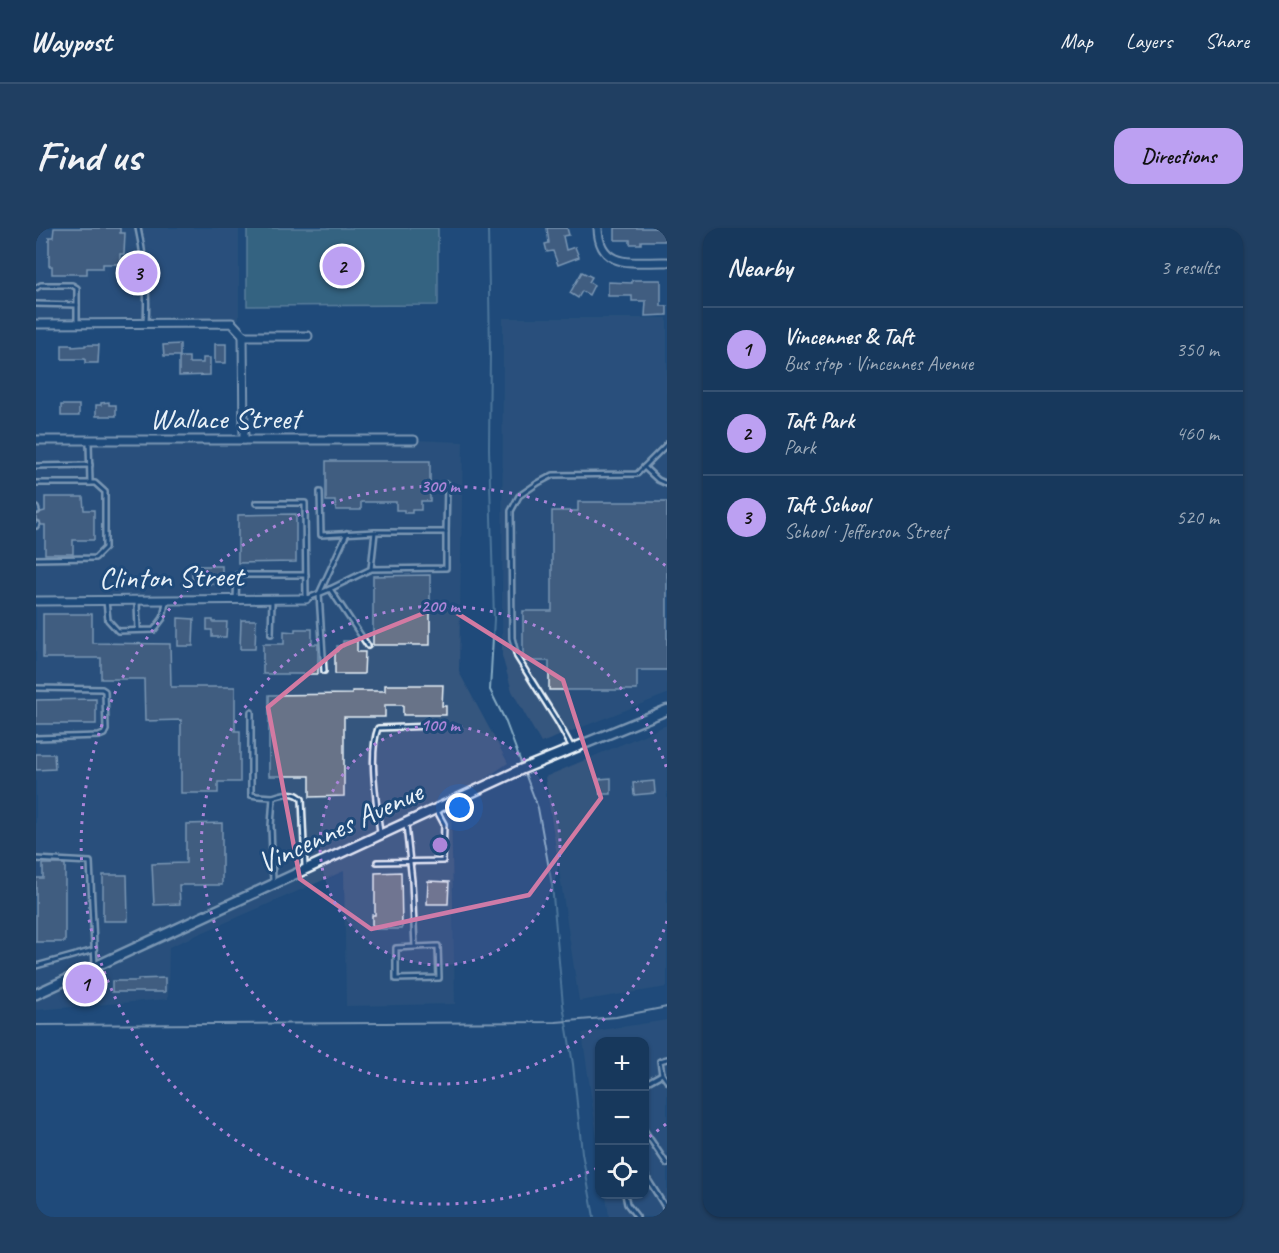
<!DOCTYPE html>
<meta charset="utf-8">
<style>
body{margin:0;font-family:Caveat,sans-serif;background:#203f62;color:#f1f3f6}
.controls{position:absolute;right:18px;bottom:18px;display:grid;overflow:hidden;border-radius:12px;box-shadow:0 2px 4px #0004}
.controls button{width:54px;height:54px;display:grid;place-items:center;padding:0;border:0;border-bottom:2px solid #365272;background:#17385c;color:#f1f3f6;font:30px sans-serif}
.you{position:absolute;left:424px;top:580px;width:21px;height:21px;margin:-15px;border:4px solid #fff;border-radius:50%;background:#1a73e8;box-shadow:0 0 0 9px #1a73e833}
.badge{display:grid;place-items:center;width:39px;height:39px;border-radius:50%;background:#bca0f2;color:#111;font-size:20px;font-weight:700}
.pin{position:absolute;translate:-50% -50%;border:3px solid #fff;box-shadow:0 2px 6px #0006}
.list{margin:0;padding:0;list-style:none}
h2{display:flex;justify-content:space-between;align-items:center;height:78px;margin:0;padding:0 24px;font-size:26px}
h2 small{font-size:20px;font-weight:400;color:#9eacbb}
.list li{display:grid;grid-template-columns:39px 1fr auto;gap:18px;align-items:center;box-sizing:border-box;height:84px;padding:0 24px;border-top:2px solid #365272}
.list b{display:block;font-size:22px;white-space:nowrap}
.list p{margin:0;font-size:20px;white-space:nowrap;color:#9eacbb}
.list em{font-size:20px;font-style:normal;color:#9eacbb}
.icon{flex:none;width:33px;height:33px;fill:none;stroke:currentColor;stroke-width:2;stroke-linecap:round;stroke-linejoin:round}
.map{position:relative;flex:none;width:631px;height:989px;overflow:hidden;border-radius:18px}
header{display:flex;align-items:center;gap:36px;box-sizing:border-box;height:84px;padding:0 30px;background:#17385c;border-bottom:2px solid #365272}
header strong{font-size:28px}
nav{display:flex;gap:33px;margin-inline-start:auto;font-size:21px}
.intro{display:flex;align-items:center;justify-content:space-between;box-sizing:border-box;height:144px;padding:0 36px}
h1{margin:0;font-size:42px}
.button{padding:15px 27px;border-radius:18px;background:#bca0f2;color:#111;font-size:21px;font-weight:700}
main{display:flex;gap:36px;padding:0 36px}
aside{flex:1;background:#17385c;border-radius:18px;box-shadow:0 2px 4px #0004}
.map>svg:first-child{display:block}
.built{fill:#35567e}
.green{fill:#4f808b;stroke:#9cb8c2;stroke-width:1.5}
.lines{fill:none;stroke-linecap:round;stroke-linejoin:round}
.stream{stroke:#85aac3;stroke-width:2}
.building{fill:#687388;stroke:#e8f1f8;stroke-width:1.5}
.service-casing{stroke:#e8f1f8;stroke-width:8}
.minor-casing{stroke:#e8f1f8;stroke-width:11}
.tertiary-casing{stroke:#e8f1f8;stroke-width:13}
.service{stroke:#1f4a7a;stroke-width:3}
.minor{stroke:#1f4a7a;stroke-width:7}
.tertiary{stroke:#1f4a7a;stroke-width:8}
.rail{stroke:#e8f1f8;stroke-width:2}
.marked{fill:none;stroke:#d37aa2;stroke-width:4.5;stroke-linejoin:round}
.ring{fill:none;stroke:#ac85d9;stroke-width:3;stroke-dasharray:3 6}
.labels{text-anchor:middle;stroke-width:6;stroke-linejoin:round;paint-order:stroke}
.street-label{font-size:30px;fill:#e8f1f8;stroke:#1f4a7a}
.centre{fill:#ac85d9;stroke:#1f4a7a;stroke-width:3}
.ring-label{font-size:18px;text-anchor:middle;font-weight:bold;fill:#ac85d9;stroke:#1f4a7a;stroke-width:6;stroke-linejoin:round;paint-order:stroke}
</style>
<header>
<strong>Waypost</strong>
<nav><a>Map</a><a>Layers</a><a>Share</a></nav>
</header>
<div class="intro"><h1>Find us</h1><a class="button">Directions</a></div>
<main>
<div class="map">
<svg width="631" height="989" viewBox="0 0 631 989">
<rect width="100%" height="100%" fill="#1f4a7a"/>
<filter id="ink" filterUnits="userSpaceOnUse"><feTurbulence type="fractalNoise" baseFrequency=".0167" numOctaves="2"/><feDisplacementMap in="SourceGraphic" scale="12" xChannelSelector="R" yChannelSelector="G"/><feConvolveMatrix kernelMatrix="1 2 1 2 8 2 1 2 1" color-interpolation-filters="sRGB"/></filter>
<g filter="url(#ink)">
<g class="built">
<rect x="0" y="0" width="203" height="91"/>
<polygon points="467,90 631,90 631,466 505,515 476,463 466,428"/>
<polygon points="0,212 378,212 427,214 423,444 472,535 415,574 419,776 310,778 308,643 133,719 132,771 0,782"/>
<polygon points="631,497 631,759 543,773 509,549"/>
<polygon points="631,792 631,989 573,989 570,967 608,966 608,814 564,814 563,923 546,805"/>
</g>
<polygon class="green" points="211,0 402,0 402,77 211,78"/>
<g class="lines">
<polyline class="stream" points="452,0 454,125 453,221 458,391 454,462 469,492 502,580 516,657 527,777 537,836 546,925 558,989"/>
</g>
<g class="building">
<polygon points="18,0 84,0 84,5 89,5 88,26 84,26 84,36 67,36 67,40 51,40 51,46 16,46 16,38 13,38 13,9 17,9"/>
<polygon points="511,0 531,0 533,7 527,8 530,22 539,19 543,29 522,37 517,23 511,24 509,16 513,15"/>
<polygon points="579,0 629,0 629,13 605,13 605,16 594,16 594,12 579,12"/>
<polygon points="546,44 556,49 553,54 558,57 553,67 546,63 542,70 534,65"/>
<polygon points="596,52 625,52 625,78 631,78 631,87 609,88 610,73 596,73 596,68 572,68 572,54 596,55"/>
<polygon points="144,116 144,128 128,128 127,117"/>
<rect x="179" y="116" width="11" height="19"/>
<polygon points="26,117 36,117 36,119 49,118 49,117 63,117 62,135 49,135 49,131 26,131"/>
<polygon points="143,129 153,129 153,135 167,135 167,130 174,130 174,147 143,148"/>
<polygon points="73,174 73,177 80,177 80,188 60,188 60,177 65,177 65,175"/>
<rect x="25" y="177" width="18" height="11"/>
<polygon points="290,233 394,233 394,273 385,273 385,282 376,282 376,285 368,285 368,282 360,282 360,274 325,274 325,282 300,282 299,273 290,273"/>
<polygon points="9,269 47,269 48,282 58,282 58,312 37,312 37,326 9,326 9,297 5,297 4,293 0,292 0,287 3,286 5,284 9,283"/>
<polygon points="542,274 631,274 631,442 601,442 601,462 513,462 513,433 488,433 487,431 487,383 516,383 516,283 542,283"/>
<polygon points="260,286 260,334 202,335 202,287"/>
<rect x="156" y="338" width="30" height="18"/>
<polygon points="394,347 394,417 337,417 337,348"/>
<polygon points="7,386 56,386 56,415 134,416 135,459 199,459 199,503 204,503 204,554 182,554 182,565 145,565 145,492 109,493 108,451 65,451 65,430 7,430"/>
<polygon points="142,390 158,391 157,418 142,418"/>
<polygon points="171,392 177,392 177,394 191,394 190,409 176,409 176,402 171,402"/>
<polygon points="205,392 220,392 219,421 204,421"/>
<polygon points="259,401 276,401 276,416 282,416 282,446 227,446 227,416 248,416 248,403 259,404"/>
<polygon points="307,413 321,413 321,424 329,424 328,446 299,446 299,423 301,423 301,418 307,418"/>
<polygon points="349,457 407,457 406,478 410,478 410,487 367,487 367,477 349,477 349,489 308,489 308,568 274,569 274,548 233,548 233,467 316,466 316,463 349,463"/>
<polygon points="60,471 60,496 0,496 0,472"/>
<polygon points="0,526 18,526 19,541 0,542"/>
<polygon points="575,550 575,566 564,566 563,551"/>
<polygon points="618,553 619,565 598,567 597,555"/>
<polygon points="186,595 186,657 143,657 144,676 118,677 116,636 150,635 150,596"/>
<polygon points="7,636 29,636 29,714 0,714 0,650 7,650"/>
<polygon points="365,644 366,701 339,701 339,698 336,698 336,687 339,687 339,645"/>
<polygon points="67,647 91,647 92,693 67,693"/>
<polygon points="392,653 413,654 412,676 391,676"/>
<polygon points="129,750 129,764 76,764 76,753 102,753 102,751"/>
</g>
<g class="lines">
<g class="service-casing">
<g id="service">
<path d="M 102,0 C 109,32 112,61 110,94"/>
<polyline points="0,60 5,57 36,57 41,60 41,77"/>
<polyline points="0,76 41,77 41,94"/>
<polyline points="53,214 54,255"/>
<polyline points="0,238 54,237"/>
<polyline points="608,239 622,252 631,256"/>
<polyline points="0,255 59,255 69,264 69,320 59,330 0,331"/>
<polyline points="284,264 285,307 339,304 410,304 411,256"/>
<polyline points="220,275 269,275 270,371 294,361 335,341 339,304"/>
<polyline points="0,280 1,283"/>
<polyline points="0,298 1,296"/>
<polyline points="335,341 410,340 410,304"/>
<polyline points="294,361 332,418"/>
<polyline points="200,371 201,347 270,347"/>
<polyline points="70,373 72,392 82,403 118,402 127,390 130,374"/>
<polyline points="101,374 102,402"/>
<polyline points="235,406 236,373"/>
<polyline points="288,443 283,366 311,305"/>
<polyline points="0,460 66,461 69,463 70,502 68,506 63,508 0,510"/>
<polyline points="215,484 215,567 221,568 237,569"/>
<polyline points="536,520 523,496 481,429 476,410 475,283 483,268 502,255 517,247 601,246 631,216"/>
<polyline points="370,597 376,653 379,719 402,718 403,750 360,751 360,720 379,719"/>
<path d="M 344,605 C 341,576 332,527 342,500 L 398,498"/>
<polyline points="0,631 54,634 59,737"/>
<polyline points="341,634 407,633 408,596 401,583"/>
<path d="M 237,654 L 235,598 L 237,569 C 246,566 259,562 266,571 L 269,639"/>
<polyline points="0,738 58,722"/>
<polyline points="626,846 624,833 631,831"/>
<polyline points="608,856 626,846 631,853"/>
<polyline points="608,902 631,936"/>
<polyline points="608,945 631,982"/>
<polyline points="589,966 591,976 601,989"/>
<polyline points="625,989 631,985"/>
</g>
</g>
<g class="minor-casing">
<g id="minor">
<path d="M 562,0 C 563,43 600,33 631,34"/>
<polyline points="0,96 196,95 207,107 208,212"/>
<polyline points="207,108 272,108"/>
<polyline points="0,212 378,212"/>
<polyline points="0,373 270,371"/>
</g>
</g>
<g class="tertiary-casing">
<polyline id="tertiary" points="0,766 484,542 631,482"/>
</g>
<use href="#service" class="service"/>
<use href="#minor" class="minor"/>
<use href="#tertiary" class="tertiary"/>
<polyline class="rail" points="0,797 520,794 580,789 631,779"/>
</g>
</g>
<path d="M0 0H631V989H0ZM 408,377 L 527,452 L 565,570 L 493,667 L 335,701 L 264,651 L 232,479 L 306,418 Z" fill="#1f4a7a" fill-opacity=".55" fill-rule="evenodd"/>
<path class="marked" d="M 408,377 L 527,452 L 565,570 L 493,667 L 335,701 L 264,651 L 232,479 L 306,418 Z"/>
<circle cx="404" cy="617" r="120" fill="#ac85d9" fill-opacity=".12"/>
<g class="ring">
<circle cx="404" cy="617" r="120"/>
<path d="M631 693A239 239 0 1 1 631 541"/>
<path d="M630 896A359 359 0 0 1 610 911M561 940A359 359 0 1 1 630 338"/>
</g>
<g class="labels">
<g class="street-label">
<text x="189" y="200">Wallace Street</text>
<text transform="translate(135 349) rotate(-1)" y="10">Clinton Street</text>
<text transform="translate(304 599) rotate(-25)" y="10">Vincennes Avenue</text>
</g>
</g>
<circle cx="404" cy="617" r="9" class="centre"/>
<g class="ring-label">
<text x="404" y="264">300 m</text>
<text x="404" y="384">200 m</text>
<text x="404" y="503">100 m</text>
</g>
</svg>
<div class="controls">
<button>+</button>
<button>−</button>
<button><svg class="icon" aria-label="locate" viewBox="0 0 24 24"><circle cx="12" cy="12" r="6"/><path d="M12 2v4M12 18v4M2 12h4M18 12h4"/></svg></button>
</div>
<div class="you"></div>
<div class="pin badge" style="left:49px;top:756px">1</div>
<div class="pin badge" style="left:306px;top:38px">2</div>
<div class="pin badge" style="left:102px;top:45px">3</div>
</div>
<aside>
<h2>Nearby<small>3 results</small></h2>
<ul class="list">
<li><span class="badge">1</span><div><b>Vincennes &amp; Taft</b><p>Bus stop · Vincennes Avenue</p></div><em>350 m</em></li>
<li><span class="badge">2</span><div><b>Taft Park</b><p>Park</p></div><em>460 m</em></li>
<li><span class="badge">3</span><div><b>Taft School</b><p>School · Jefferson Street</p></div><em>520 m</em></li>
</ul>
</aside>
</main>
